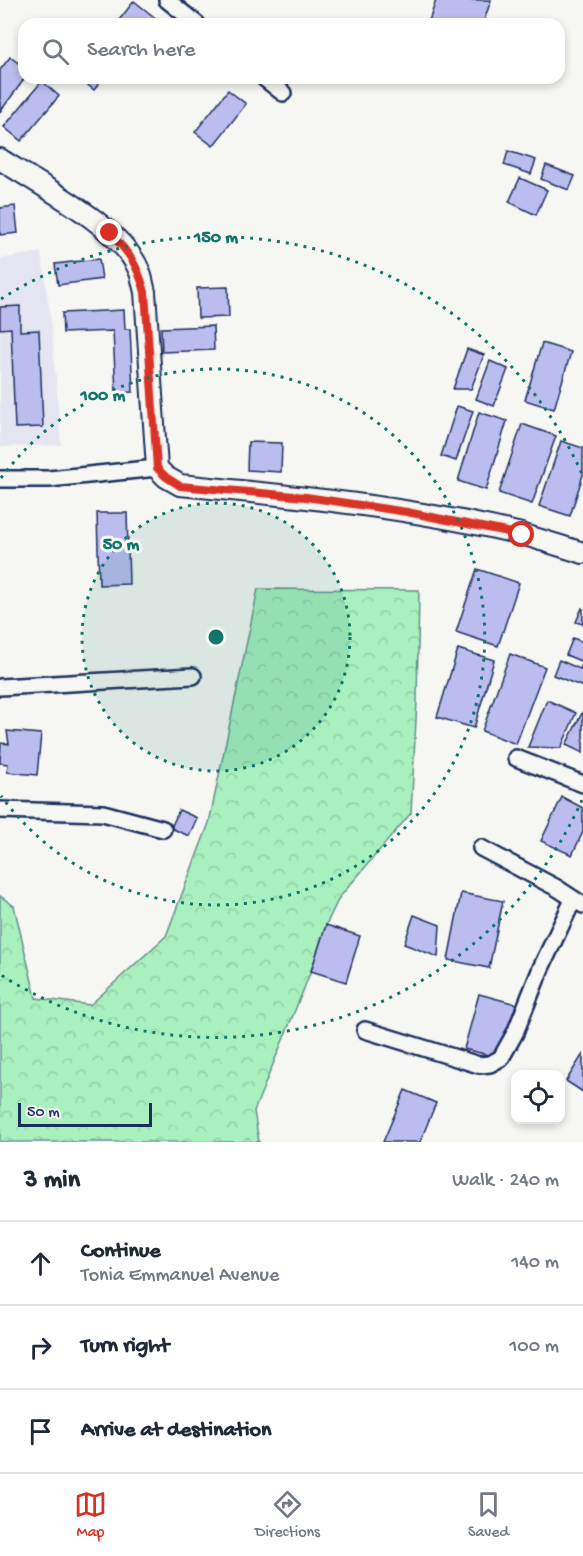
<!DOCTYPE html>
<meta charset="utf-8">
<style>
body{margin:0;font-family:"Gochi Hand",sans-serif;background:#f6f6f7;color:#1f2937}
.controls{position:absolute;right:18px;bottom:18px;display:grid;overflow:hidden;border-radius:12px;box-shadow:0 3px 9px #0003}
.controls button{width:54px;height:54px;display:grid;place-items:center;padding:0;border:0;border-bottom:2px solid #e0e1e3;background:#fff;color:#1f2937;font:30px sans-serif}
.scale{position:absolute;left:18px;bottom:15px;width:134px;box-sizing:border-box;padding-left:6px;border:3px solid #1b2f5e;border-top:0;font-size:16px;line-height:21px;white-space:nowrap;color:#1b2f5e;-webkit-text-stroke:4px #f6f6f2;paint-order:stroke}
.stop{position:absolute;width:18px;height:18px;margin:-14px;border:4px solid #d93025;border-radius:50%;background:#fff}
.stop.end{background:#d93025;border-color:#fff;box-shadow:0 2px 6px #0008}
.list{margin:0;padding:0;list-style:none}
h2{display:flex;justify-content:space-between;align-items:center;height:78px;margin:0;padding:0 24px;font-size:26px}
h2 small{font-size:20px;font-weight:400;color:#747a83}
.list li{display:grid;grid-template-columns:39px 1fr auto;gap:18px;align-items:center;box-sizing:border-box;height:84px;padding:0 24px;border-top:2px solid #e0e1e3}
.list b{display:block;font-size:22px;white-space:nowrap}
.list p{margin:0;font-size:20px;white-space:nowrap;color:#747a83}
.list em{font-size:20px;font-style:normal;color:#747a83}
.icon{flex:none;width:33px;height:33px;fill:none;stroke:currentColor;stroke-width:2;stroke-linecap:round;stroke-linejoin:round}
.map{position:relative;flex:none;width:583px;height:1142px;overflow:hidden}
.search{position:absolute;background:#fff;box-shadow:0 3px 9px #0003;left:18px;right:18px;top:18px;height:66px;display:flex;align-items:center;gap:15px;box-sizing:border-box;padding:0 21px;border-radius:18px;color:#747a83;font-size:22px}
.sheet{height:330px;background:#fff}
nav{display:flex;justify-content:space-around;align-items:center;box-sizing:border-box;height:84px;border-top:2px solid #e0e1e3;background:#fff;font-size:16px;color:#747a83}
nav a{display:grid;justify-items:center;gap:3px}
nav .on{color:#d93025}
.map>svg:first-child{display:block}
.built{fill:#e5e5f1}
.forest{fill:url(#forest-crowns);stroke:#62908e;stroke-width:1.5}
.building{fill:#bcbdef;stroke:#1b2f5e;stroke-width:1.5}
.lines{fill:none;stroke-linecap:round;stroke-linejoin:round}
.minor-casing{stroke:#1b2f5e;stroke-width:20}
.tertiary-casing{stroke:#1b2f5e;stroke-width:24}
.minor{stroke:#f6f6f2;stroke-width:15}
.tertiary{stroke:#f6f6f2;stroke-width:20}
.route{stroke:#d93025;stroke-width:8}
.ring{fill:none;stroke:#0f766e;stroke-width:3;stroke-dasharray:3 6}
.centre{fill:#0f766e;stroke:#f6f6f2;stroke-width:3}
.ring-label{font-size:18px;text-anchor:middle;font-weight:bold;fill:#0f766e;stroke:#f6f6f2;stroke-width:6;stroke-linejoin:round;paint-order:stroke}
</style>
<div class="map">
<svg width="583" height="1142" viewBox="0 0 583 1142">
<defs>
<pattern id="forest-crowns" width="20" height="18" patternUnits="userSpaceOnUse" patternTransform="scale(1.5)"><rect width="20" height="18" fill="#a8f0bd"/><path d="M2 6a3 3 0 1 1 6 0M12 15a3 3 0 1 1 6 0" fill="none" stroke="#90cea5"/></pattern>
</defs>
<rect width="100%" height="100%" fill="#f6f6f2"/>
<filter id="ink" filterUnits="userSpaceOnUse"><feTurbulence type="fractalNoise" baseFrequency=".0167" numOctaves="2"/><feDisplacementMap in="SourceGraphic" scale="12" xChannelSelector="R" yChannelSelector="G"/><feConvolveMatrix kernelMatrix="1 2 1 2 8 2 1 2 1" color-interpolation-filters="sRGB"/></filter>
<g filter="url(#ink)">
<polygon class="built" points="41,252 51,321 61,445 0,447 0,259"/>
<polygon class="forest" points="258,589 419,590 417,701 411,813 339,898 326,925 311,971 254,1111 259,1142 0,1142 0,896 14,906 36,998 90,1005 166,936 209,823"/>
<g class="building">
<polygon points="436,0 491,0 483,24 428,24"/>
<polygon points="134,1 158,20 154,24 116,24"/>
<polygon points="10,57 24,67 25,78 0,112 0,70"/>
<polygon points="79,78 103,78 94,90"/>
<polygon points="42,81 59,96 21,141 4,127"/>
<polygon points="228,90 246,104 213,146 195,132"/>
<polygon points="508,151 536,160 531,174 504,165"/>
<polygon points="546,165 575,176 569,190 541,179"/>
<polygon points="520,178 547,190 536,215 509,202"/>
<polygon points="15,206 18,233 0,235 0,208"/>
<polygon points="99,259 102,279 58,285 55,264"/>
<polygon points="228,287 229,317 198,318 197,288"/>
<polygon points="20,306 20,331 39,330 43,427 15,428 11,328 0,329 0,307"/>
<polygon points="124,310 125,329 130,329 133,392 116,393 113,331 63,333 62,313"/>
<polygon points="213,326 214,350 162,352 161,328"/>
<polygon points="542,343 571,352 554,409 525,400"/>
<polygon points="467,349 484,355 471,389 453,389"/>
<polygon points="490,361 508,369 494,406 476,399"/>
<polygon points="457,406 473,411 456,461 441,456"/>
<polygon points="479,412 507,421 486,490 458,481"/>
<polygon points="522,424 556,436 532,504 499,493"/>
<polygon points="561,441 583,448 583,475 570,516 539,506"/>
<polygon points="248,442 282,443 281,472 247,470"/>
<polygon points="97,513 127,513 129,584 99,585"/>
<polygon points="477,569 519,583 498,646 456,632"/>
<polygon points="582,608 583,609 583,624 576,622"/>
<polygon points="573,638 583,642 583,687 553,675 559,660 580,669 583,662 566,655"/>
<polygon points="458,649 494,660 474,728 437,717"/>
<polygon points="510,654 545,667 516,744 482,731"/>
<polygon points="547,700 576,713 561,748 528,747"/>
<polygon points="583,711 583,753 566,745"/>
<polygon points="7,731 41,734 37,775 7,772 8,764 0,763 1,743 9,744"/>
<polygon points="562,797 583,808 583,832 572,855 541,841"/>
<polygon points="179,810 197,818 189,836 171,828"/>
<polygon points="461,893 503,901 489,968 448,960"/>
<polygon points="414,915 440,925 438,957 404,944"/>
<polygon points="326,925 360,936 346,982 311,971"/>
<polygon points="479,994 516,1004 501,1058 464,1049"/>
<polygon points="583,1054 583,1092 566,1081"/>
<polygon points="405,1090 436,1103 420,1142 383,1142"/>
</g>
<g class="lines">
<g class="minor-casing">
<g id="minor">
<polyline points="167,0 197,24"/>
<polyline points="264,78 283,93"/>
<polyline points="0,479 49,479 157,468"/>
<polyline points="0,687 193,676"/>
<polyline points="516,758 583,784"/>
<polyline points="0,810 103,813 163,829"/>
<polyline points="481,848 557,888 583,905"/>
<polyline points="365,1030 479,1065 490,1064 501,1058 515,1033 541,968 573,900"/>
</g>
</g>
<g class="tertiary-casing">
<path id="tertiary" d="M 0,159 C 39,185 121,226 139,270 C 142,277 143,285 145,292 L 157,468 L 166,477 L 180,485 C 295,496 410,507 521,534 C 542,540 563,547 583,553"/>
</g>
<use href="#minor" class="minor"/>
<use href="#tertiary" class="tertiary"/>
</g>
</g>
<g class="lines" filter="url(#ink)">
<path class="route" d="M 110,233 C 130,254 137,264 145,292 L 157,468 L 166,477 L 180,486 L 306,497 L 407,512 L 522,535"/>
</g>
<circle cx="216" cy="637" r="134" fill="#0f766e" fill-opacity=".12"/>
<g class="ring">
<circle cx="216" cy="637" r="134"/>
<path d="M1 478A268 268 0 1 1 1 796"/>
<path d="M582 800A401 401 0 0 1 1 975M1 299A401 401 0 0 1 582 474"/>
</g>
<circle cx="216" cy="637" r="9" class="centre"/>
<g class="ring-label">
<text x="216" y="242">150 m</text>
<text x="103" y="400">100 m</text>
<text x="121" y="549">50 m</text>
</g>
</svg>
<div class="controls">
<button><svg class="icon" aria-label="locate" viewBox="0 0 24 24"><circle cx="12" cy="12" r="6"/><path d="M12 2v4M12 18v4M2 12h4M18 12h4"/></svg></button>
</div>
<div class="scale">50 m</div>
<div class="stop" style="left:522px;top:535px"></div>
<div class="stop end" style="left:110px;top:233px"></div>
<div class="search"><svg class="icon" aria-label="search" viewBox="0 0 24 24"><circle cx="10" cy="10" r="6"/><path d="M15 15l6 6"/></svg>Search here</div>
</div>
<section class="sheet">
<h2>3 min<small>Walk · 240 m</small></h2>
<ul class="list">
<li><svg class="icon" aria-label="ahead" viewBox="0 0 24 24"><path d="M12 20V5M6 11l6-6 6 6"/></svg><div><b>Continue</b><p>Tonia Emmanuel Avenue</p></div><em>140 m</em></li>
<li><svg class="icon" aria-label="right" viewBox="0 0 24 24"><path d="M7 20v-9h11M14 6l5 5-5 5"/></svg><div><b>Turn right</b></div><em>100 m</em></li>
<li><svg class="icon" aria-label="arrive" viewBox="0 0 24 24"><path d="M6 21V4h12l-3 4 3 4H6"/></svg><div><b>Arrive at destination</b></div></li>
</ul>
</section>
<nav>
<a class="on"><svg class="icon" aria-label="map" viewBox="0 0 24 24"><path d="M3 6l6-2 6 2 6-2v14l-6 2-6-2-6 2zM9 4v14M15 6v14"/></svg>Map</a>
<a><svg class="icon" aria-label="directions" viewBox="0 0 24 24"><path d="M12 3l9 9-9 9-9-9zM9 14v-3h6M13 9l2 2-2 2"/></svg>Directions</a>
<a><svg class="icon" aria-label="saved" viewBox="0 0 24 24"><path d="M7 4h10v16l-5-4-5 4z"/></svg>Saved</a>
</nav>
